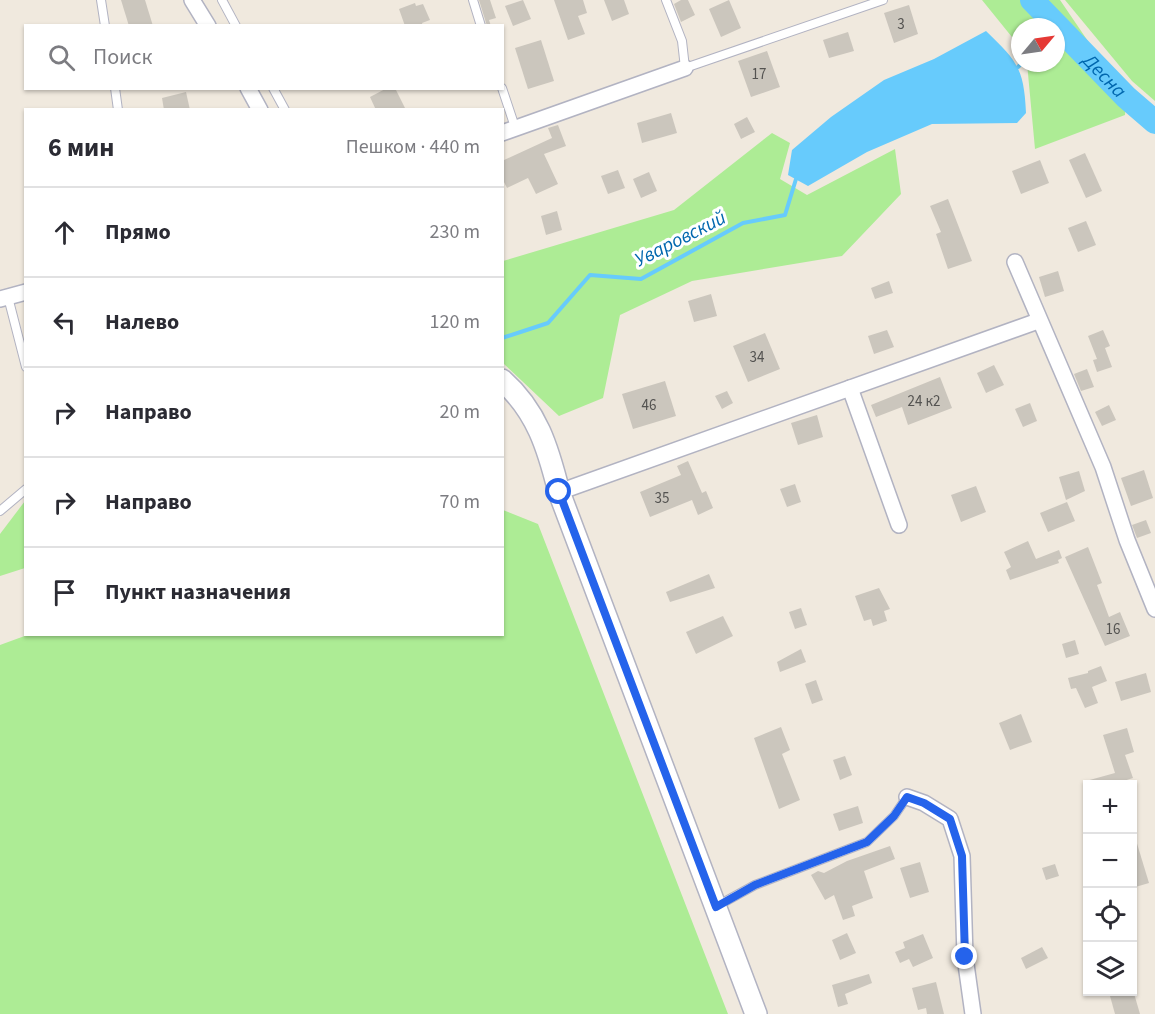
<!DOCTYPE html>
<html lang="ru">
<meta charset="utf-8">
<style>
body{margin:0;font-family:"Source Sans 3",sans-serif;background:#f2f2f3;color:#2b2b33}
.controls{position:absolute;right:18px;bottom:18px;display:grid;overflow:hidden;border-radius:0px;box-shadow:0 2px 4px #0004}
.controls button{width:54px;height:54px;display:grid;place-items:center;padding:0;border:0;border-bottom:2px solid #e1e1e2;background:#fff;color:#2b2b33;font:30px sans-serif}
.compass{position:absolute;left:1011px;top:18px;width:54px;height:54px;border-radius:50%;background:#fff;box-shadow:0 2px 4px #0004;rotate:61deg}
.stop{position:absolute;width:18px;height:18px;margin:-14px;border:4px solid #2563eb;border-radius:50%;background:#fff}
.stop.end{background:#2563eb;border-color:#fff;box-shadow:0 2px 6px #0008}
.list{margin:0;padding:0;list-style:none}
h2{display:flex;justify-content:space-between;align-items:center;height:78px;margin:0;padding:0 24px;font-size:26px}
h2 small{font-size:20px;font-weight:400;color:#7c7c81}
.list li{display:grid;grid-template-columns:39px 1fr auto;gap:18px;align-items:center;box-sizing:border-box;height:90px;padding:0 24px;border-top:2px solid #e1e1e2}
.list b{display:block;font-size:22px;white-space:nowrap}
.list em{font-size:20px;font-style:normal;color:#7c7c81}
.icon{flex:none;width:33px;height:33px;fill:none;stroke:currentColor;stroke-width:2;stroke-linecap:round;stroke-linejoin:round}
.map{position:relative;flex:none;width:1155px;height:1014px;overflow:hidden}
.search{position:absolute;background:#fff;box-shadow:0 2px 4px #0004;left:24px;top:24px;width:480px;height:66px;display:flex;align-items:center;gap:15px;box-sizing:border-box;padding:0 21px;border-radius:0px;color:#7c7c81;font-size:22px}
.panel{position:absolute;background:#fff;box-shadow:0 2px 4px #0004;left:24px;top:108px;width:480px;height:528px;border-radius:0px}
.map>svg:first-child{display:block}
.green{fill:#adec95}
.water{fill:#67cbfc}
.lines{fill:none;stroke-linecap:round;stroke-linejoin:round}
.stream{stroke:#67cbfc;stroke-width:4}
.river{stroke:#67cbfc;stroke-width:24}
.building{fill:#cbc6bd}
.lane-casing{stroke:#b2b3c2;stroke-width:10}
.street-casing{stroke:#b2b3c2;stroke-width:18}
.secondary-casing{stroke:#b2b3c2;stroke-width:24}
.lane{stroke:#fff;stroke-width:8}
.street{stroke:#fff;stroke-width:15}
.secondary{stroke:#fff;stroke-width:21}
.route{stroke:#2563eb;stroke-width:8}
.labels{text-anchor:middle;stroke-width:6;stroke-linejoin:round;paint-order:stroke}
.number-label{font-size:15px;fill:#545351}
.water-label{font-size:20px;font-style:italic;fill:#0067ae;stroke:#fff}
</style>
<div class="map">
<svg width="1155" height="1014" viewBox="0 0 1155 1014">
<rect width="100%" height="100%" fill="#f0e9de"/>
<g class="green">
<polygon points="982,0 1060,0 1126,97 1125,115 1035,149 1027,63 1056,63 1056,27 1020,27 1020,47"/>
<polygon points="1065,0 1155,0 1155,101 1132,81"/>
<polygon points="772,133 790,143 780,179 807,195 895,149 901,194 842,256 692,281 620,315 603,398 559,416 503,363 503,261 674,210"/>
<polygon points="25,501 25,568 0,576 0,534"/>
<polygon points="503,510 538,524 728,1014 0,1014 0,645 30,634 502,634"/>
</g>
<path class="water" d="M 986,31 C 1017,61 1024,68 1026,113 L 1017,123 L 932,124 L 867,152 L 808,186 L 788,175 L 792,150 L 831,117 L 884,80 L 934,59 Z"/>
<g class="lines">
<g class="stream">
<polyline points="1056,48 1079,48"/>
<polyline points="1018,67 1022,63"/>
<polyline points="502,338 548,323 590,275 641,279 743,223 785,215 796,179"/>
</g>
<path class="river" id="s1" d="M 1032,0 L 1126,97 L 1155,122"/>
</g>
<g class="building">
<polygon points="121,0 145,0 153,26 129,26"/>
<polygon points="479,0 490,0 496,18 489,20 491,26 487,26"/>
<polygon points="523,0 531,19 513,26 505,6"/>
<polygon points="554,0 583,0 587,13 578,16 585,34 568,40"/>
<polygon points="604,0 624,0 629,14 612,21"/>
<polygon points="681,0 688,0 695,15 681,22 674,4"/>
<polygon points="729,0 741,28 721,37 709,9"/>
<polygon points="415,3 416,6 423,4 430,20 422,23 423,26 405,26 399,9"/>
<polygon points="909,5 918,34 894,43 884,13"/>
<polygon points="848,32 854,51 829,58 823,40"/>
<polygon points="541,40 554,81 528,89 515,48"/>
<polygon points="767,51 780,87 751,97 738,61"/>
<polygon points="387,88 395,88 406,110 376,110 370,97"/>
<polygon points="186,92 190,110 164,110 162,98"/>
<polygon points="671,113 677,133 642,143 637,123"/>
<polygon points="747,117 755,132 741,139 734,124"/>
<polygon points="558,125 566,146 544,154 558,184 536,194 528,178 507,188 502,178 502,161 552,138 548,128"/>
<polygon points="1085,153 1102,191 1086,198 1069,160"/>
<polygon points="1040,160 1049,183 1021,194 1012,171"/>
<polygon points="618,170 625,188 608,194 601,176"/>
<polygon points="649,172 657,191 641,198 633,179"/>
<polygon points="948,199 972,261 948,269 936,234 941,232 930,206"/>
<polygon points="557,211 562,230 546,235 541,216"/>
<polygon points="1086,221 1096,245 1078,252 1068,228"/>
<polygon points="1058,271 1064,291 1045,297 1039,277"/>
<polygon points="889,281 893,293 875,299 871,288"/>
<polygon points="711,294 717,316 694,322 688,301"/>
<polygon points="887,330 894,347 874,354 868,336"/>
<polygon points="1103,330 1110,346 1105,348 1112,367 1097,372 1093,360 1097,359 1088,336"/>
<polygon points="765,333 780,369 748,382 733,346"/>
<polygon points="994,365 1004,385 986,393 977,373"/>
<polygon points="1087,369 1094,387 1081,391 1074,374"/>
<polygon points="940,377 952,408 908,425 902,407 876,417 871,405"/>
<polygon points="665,381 676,416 633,429 622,394"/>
<polygon points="727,391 733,403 722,409 715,396"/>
<polygon points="1030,403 1037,421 1023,427 1015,409"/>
<polygon points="1109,405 1116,420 1102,426 1095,412"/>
<polygon points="817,415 823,437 798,445 791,423"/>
<polygon points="688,461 702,493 706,491 713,508 698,515 692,500 650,517 640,492 681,475 677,466"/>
<polygon points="1144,470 1153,498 1131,506 1121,478"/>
<polygon points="1079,471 1085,491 1066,500 1059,477"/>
<polygon points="795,484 801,502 787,507 780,489"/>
<polygon points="976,486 986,512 961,522 951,495"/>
<polygon points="1067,502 1075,521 1048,532 1040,513"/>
<polygon points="1146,520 1151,533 1137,538 1132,525"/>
<polygon points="1028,541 1036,559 1059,550 1062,558 1058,560 1059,563 1010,580 1006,570 1011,567 1004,552"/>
<polygon points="1088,547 1102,583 1097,585 1109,617 1120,612 1130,636 1105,646 1065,557"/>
<polygon points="709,574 715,588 670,602 666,592"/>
<polygon points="879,588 890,609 884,611 887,621 873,626 871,619 864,621 855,596"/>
<polygon points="801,608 807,625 795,629 789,612"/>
<polygon points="723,616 733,636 696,654 686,632"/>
<polygon points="1075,640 1079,654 1066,658 1062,644"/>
<polygon points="801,649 806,662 780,672 777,662"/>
<polygon points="1101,666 1107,681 1092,687 1098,703 1085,708 1076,688 1071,689 1068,678 1088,673 1088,671"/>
<polygon points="1146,673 1151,692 1121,701 1115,682"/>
<polygon points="816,680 823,700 812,704 805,684"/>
<polygon points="1021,714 1032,742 1010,750 999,723"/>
<polygon points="781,727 790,750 782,754 800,800 779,809 754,738"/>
<polygon points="1127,728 1134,752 1125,755 1133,778 1114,784 1087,784 1086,781 1115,773 1103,735"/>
<polygon points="845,756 852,775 840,780 833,760"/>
<polygon points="858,806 863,823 839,831 833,814"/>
<polygon points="1132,837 1135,837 1149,883 1132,888"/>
<polygon points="890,846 895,859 864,871 873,898 852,906 855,916 843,920 834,895 825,900 811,875 818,871 824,873 847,861"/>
<polygon points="920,862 929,892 910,898 900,868"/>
<polygon points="1055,864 1059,876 1046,880 1042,868"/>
<polygon points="847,933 856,953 840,960 832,940"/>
<polygon points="923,934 933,958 913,967 909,959 900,963 895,952 905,948 903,942"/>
<polygon points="1042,947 1048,958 1026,969 1021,958"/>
<polygon points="869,974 872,983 845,994 848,1004 838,1007 832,985"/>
<polygon points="936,982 944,1014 927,1014 926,1008 918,1010 912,988"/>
<polygon points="1133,990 1140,1014 1115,1014 1110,996"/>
</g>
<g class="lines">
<g class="lane-casing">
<g id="lane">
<polyline points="101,0 105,26"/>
<polyline points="222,0 236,26"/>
<polyline points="473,0 481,26"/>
<polyline points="666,0 682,41 685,68 883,0"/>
<polyline points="115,88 118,110"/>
<polyline points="273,88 285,110"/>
<polyline points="502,88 515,127"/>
<polyline points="8,297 26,367"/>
<polyline points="0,511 26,489"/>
<polyline points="717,906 755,885 867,842 894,816 907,797"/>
</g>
</g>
<g class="street-casing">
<g id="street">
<polyline points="192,0 208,26"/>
<polyline points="248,88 260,110"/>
<polyline points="502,133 685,68"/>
<polyline points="1015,262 1103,467 1127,540 1155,609"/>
<polyline points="0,299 26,292"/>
<polyline points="850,388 899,525"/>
<polyline points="559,492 1038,321"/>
<polyline points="907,797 924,803 950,819 962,856 965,957 973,1014"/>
</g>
</g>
<g class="secondary-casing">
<path id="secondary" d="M 502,380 C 537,411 548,448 559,492 L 756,1014"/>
</g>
<use href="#lane" class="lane"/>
<use href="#street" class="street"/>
<use href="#secondary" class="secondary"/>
</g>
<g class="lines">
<polyline class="route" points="559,492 716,907 755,885 867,842 894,816 907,797 924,803 950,819 962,856 965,957"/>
</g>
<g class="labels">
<g class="number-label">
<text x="901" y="29">3</text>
<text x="759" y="79">17</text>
<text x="757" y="362">34</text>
<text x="924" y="406">24 к2</text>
<text x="649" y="410">46</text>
<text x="662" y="503">35</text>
<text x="1113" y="634">16</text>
</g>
<g class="water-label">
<text dy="7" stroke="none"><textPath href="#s1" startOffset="105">Десна</textPath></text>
<text transform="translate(680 238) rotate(-27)" y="7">Уваровский</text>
</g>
</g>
</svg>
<div class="controls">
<button>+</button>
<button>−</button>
<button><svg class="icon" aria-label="locate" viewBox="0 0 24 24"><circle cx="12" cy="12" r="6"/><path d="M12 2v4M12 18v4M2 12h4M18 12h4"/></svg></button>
<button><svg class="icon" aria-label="layers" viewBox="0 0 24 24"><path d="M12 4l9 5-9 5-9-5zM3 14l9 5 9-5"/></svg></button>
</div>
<svg class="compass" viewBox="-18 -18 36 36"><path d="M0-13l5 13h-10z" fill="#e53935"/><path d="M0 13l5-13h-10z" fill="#7c7c81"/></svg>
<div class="stop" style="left:559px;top:492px"></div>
<div class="stop end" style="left:965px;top:957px"></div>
<div class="search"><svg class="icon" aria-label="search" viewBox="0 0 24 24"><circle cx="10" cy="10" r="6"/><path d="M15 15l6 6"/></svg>Поиск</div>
<section class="panel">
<h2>6 мин<small>Пешком · 440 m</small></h2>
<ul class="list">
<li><svg class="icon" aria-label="ahead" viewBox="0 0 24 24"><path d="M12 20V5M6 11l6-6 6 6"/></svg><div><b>Прямо</b></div><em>230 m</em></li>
<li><svg class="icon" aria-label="left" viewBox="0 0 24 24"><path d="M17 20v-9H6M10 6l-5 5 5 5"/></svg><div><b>Налево</b></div><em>120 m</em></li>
<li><svg class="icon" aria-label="right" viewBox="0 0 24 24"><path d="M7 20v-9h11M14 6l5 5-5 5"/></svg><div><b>Направо</b></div><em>20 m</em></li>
<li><svg class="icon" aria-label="right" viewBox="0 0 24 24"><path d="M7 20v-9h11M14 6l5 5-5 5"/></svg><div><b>Направо</b></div><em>70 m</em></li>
<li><svg class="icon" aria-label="arrive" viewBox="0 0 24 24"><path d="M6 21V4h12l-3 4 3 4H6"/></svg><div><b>Пункт назначения</b></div></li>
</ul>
</section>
</div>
